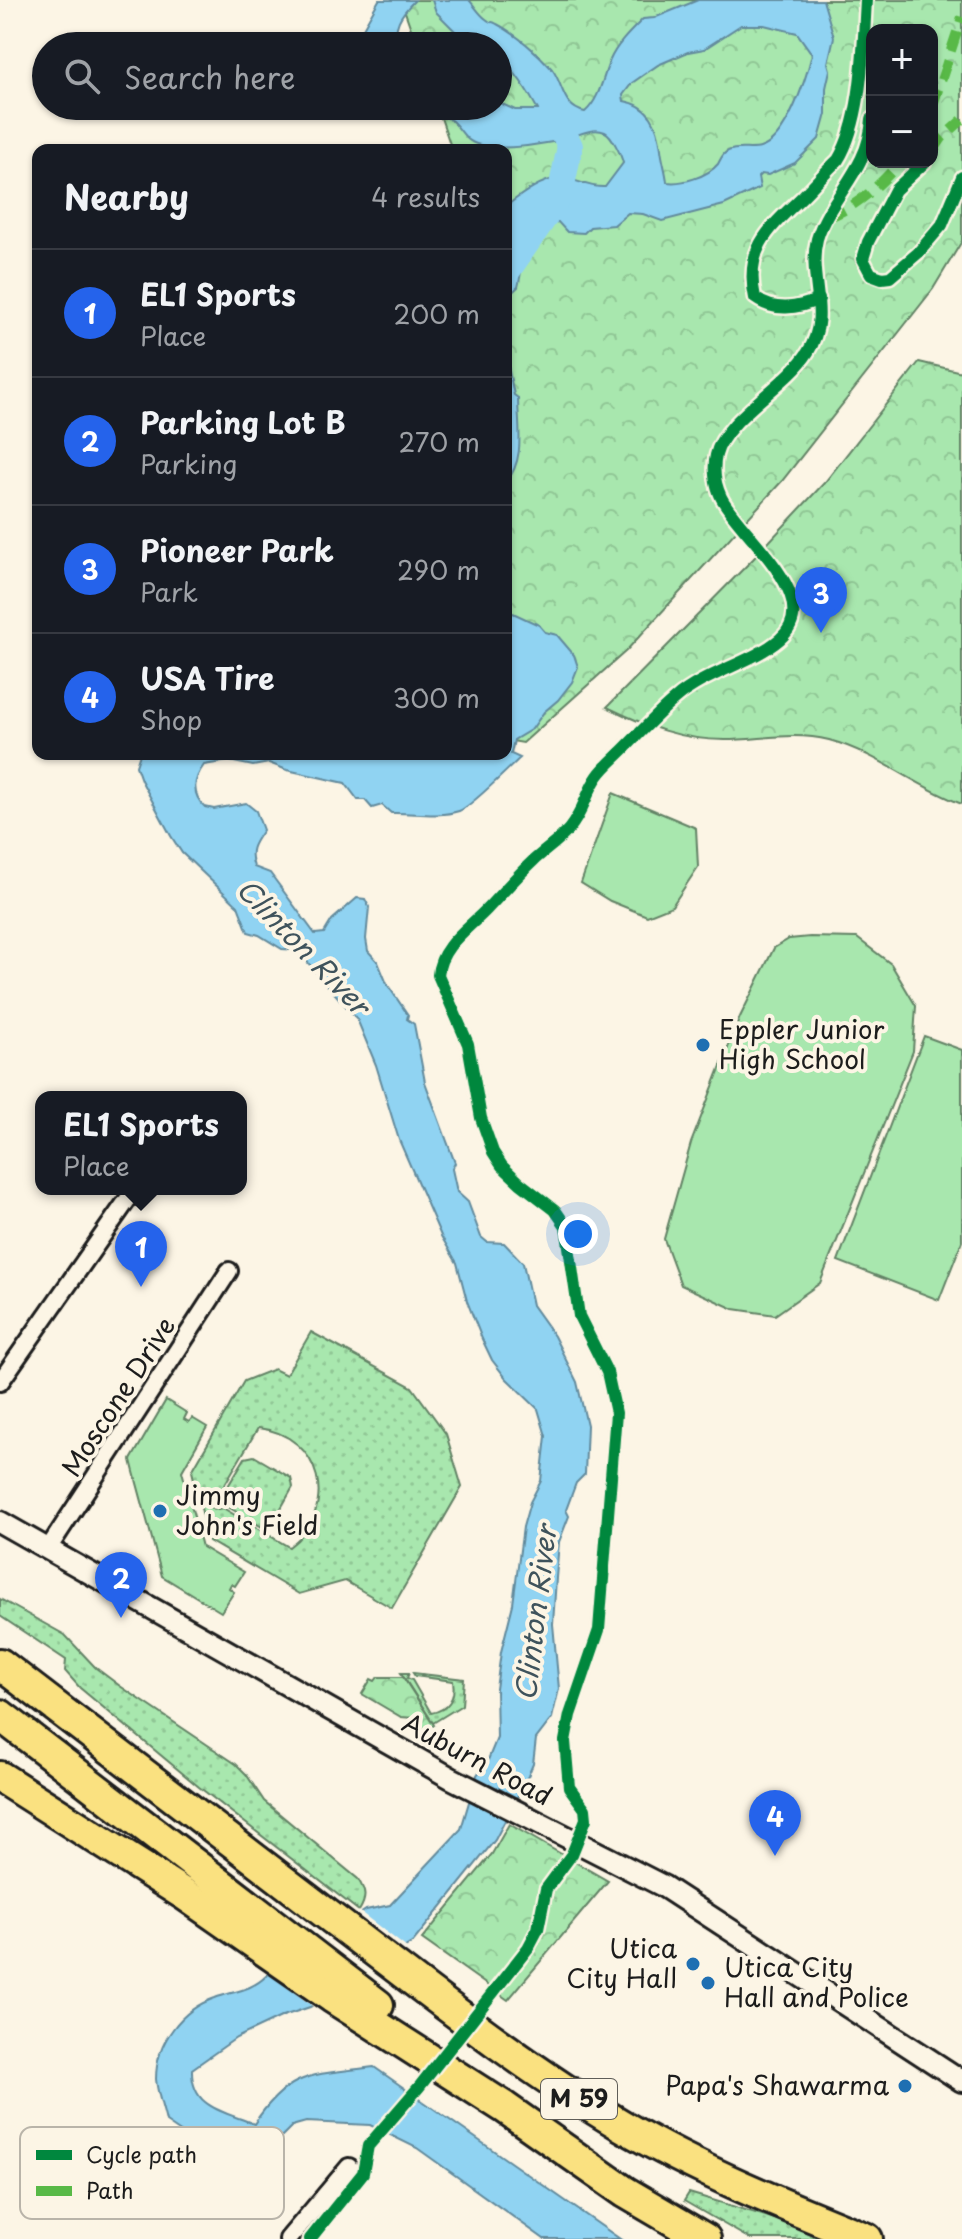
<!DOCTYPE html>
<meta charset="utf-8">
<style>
body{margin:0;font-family:"Playpen Sans",sans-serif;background:#242831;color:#f1f3f6}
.controls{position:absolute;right:24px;top:24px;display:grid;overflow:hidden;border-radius:16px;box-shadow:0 2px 6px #0004}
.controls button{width:72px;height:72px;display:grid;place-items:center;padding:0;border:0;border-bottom:2px solid #363941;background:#171b24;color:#f1f3f6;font:40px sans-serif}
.you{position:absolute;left:578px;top:1234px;width:28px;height:28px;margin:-20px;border:6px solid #fff;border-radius:50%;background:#1a73e8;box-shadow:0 0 0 12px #1a73e833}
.badge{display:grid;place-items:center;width:52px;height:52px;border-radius:50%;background:#2563eb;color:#fff;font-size:26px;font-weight:700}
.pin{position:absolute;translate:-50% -66px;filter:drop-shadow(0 2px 4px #0008)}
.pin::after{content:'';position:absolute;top:42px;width:28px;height:24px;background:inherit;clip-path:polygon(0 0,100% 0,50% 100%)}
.popup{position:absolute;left:35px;top:1091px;width:212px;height:104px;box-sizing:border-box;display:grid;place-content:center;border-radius:16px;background:#171b24;filter:drop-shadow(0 2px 6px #0005);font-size:26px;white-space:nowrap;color:#9ea1a6}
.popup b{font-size:30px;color:#f1f3f6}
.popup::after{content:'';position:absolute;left:50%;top:100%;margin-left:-16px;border:16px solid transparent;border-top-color:#171b24}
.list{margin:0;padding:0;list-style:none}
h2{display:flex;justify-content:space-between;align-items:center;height:104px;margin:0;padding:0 32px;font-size:34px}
h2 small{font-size:26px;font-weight:400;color:#9ea1a6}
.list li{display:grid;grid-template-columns:52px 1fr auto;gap:24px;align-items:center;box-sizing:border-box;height:128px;padding:0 32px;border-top:2px solid #363941}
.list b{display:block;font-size:30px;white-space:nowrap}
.list p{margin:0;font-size:26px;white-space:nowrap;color:#9ea1a6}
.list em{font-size:26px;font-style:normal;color:#9ea1a6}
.icon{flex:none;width:44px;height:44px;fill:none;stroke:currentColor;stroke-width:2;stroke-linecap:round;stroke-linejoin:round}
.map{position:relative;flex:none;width:962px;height:2239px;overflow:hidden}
.search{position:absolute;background:#171b24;box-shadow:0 2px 6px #0004;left:32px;top:32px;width:480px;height:88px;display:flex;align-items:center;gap:20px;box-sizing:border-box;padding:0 28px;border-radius:44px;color:#9ea1a6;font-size:30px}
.panel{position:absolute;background:#171b24;box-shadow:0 2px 6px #0004;left:32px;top:144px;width:480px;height:616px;border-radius:16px}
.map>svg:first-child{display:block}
.grass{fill:url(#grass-dots);stroke:#628265;stroke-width:2;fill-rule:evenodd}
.park{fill:url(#park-crowns);stroke:#628265;stroke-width:2;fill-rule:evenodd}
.garden{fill:#a8e7ae;stroke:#628265;stroke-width:2}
.water{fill:#90d3f2;stroke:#628a9c;stroke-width:2;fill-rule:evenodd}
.pier{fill:#fcf5e5}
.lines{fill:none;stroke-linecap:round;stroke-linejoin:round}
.river{stroke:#90d3f2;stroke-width:26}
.minor-casing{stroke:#1c1c1c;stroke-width:22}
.tertiary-casing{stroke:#1c1c1c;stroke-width:26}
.motorway-casing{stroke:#1c1c1c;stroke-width:36}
.minor{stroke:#fcf5e5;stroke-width:16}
.tertiary{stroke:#fcf5e5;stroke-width:20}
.motorway{stroke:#fae180;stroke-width:30}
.quiet{stroke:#58b947;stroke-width:10;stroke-dasharray:20 10;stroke-linecap:butt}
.cycleway-casing{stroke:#fcf5e5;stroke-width:17}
.cycleway{stroke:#00873e;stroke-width:12}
.poi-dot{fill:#1f6fb2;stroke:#fcf5e5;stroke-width:3}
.labels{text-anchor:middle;stroke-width:8;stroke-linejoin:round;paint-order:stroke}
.shield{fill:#fcf5e5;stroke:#5f5d58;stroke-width:2}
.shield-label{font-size:24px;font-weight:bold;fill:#1c1c1c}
.poi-label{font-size:26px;fill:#1c1c1c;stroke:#fcf5e5;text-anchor:start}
.street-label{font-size:26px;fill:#1c1c1c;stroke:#fcf5e5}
.water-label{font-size:28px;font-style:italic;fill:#3f535c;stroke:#fcf5e5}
.key{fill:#fcf5e5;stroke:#b9b4a9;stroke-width:2}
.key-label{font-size:22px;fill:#1c1c1c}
</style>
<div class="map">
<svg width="962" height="2239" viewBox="0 0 962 2239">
<defs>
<pattern id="grass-dots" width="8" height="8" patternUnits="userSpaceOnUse" patternTransform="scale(2)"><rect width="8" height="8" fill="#a8e7ae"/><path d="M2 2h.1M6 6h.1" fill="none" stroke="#90c695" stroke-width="1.8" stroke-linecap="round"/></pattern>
<pattern id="park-crowns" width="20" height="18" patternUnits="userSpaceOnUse" patternTransform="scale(2)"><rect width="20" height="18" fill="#a8e7ae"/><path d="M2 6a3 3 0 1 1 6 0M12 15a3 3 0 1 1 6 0" fill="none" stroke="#90c695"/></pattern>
</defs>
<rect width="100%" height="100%" fill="#fcf5e5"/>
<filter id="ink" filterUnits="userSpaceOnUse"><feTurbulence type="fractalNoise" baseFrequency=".0125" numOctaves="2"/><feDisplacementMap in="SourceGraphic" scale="16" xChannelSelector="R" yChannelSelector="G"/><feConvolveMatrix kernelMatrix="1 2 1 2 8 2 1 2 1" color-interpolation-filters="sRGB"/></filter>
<g filter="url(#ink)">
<g class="grass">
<path d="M 311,1332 L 412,1387 L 446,1434 L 462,1487 L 392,1608 L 345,1581 L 299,1594 L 209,1541 L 192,1471 L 244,1381 L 274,1369 L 286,1375 ZM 258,1428 C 322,1435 340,1509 289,1547 L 223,1508 L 213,1510 L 208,1504 L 211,1496 L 219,1494 Z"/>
<polygon points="254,1456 291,1478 293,1487 272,1524 262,1527 225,1505 222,1496 245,1458"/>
<path d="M 0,1599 L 65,1635 L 96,1668 L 120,1686 L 236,1764 L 246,1774 L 264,1801 L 358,1879 C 366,1892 367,1898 359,1911 L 199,1787 L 80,1688 L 65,1671 L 66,1660 L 0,1616 Z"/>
<path d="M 401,1673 L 409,1673 L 407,1678 L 412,1680 L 431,1713 C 448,1710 456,1698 453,1681 L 415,1676 L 413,1673 L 464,1679 L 462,1705 L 433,1723 Z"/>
<polygon points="689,2193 782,2221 828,2239 750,2239 684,2201"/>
</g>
<g class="park">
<path d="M 391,0 L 962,0 L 962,241 L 933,289 L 782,481 L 626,651 L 523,743 L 506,740 L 506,150 L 452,150 L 437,106 L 498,106 L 498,46 L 417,46 L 404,9 ZM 872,30 L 932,30 L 932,162 L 872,162 Z"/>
<path d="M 919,362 L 962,372 L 962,804 C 915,786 877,753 829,740 C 793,731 760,740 725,740 C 681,740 646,726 607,707 L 753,559 L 825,482 Z"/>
<polygon points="378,1677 403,1677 434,1725 426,1731 414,1718 401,1717 362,1694 371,1679 375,1681"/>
<polygon points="509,1824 608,1881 508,2000 422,1939 492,1854"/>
</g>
<g class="garden">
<polygon points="613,793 696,828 698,867 672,906 647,916 610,901 581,883"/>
<polygon points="810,937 857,938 891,964 916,1006 913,1051 820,1283 775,1315 734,1309 681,1285 664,1239 691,1143 740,1017 774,948 789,939"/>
<polygon points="924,1036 962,1050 962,1241 939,1300 838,1261"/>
<polygon points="166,1400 187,1413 184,1419 189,1422 192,1418 207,1427 182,1471 202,1547 244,1572 235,1586 231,1584 229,1588 234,1592 221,1612 162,1576 134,1472 131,1460"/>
</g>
<g class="water">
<path d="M 379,0 L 415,0 C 402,13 390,28 400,46 L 358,46 L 362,30 Z"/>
<path d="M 432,0 L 469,0 C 475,6 479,14 486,19 C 495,26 488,19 497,24 C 516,34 538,53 552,69 C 564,85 562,107 585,112 C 600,99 603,76 610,60 C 617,44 631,31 643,19 L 654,18 L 698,0 L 823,0 L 834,37 L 828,63 L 830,70 L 826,88 L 826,114 L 819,139 L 795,163 L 768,175 L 761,174 L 758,177 L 760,188 L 724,205 L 662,221 L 643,214 L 628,213 L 614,225 L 590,227 L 584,233 L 567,232 L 558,222 C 517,231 526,257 518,287 L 506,298 L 506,206 C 521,195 540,180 559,178 C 574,177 586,188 605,187 L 623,163 C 621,155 612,135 605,132 C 590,126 574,138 558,141 C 535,145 508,150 485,146 C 464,143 465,133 452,121 C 444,115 433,112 425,106 L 498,106 L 498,102 L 515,110 L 538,110 C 527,90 516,71 498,57 L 498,46 L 469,44 L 465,41 L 436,12 ZM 741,25 L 764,25 L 797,33 L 812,54 C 806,79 786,141 760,148 C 749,151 733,145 724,154 C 722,156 719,162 718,164 C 707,177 682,184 667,182 C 666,171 662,160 661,149 C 658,125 650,105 624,101 L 623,95 L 632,83 L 658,65 L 688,52 L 704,49 Z"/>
<path d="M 506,356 L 514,395 L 518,398 C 518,425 526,460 506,482 Z"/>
<path d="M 513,613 L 539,625 L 545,632 L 557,635 L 574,655 L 578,667 L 572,682 L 558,700 L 544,712 L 532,729 L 514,740 L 511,754 L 520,758 C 508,769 471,807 459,811 C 437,818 413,812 391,813 L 382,805 L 372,808 L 365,800 L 358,800 L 345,783 L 287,770 L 269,763 L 253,766 L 229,761 L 204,765 C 193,780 191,794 205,807 L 214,809 L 246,803 L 256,811 L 263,830 C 254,843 248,850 254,867 L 270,873 L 315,934 L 324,933 L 332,920 L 357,898 L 365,899 L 369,907 L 366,939 L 368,951 L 378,962 L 387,984 L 408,1015 L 407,1019 L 414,1024 L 425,1082 L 455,1163 L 452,1169 L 457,1192 L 468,1202 L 481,1237 L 487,1242 L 504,1243 L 523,1263 L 532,1305 L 554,1336 L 577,1382 L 587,1425 L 585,1474 L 576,1483 L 566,1510 L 569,1516 L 559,1542 L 556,1578 L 553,1624 L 559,1689 L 552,1718 L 536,1739 L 533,1764 L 528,1776 L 495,1840 L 413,1942 L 310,2007 L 283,2016 L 236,2038 L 192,2069 C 191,2108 223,2111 254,2124 C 289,2070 314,2075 374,2067 L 620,2239 L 544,2239 L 417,2148 L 370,2125 L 306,2122 L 292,2126 L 265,2153 L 251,2163 L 223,2155 L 219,2157 L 214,2167 L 196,2163 L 198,2144 L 166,2122 C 163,2108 157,2093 156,2079 C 156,2042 182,2009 215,1998 C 234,1991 251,1991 266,1976 L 366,1910 L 390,1905 L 461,1829 L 477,1775 L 488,1760 L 497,1738 L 496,1689 L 501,1652 L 513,1604 L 523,1527 L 530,1502 L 541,1481 L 546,1436 L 538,1409 L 506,1378 L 492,1360 L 482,1339 L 467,1301 L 457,1263 L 441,1236 L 399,1140 L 376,1065 L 357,1019 L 297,950 L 282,949 L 259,935 L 248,932 L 238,906 L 182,853 L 171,836 L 141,780 L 136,766 L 140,754 L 506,754 L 506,615 Z"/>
</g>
<polygon class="pier" points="359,1911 407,1948 315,2008 267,1972"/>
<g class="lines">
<polyline class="river" points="506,273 560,195 570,146 552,108"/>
<g class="minor-casing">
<g id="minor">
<polyline points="0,1382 135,1189"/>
<polyline points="48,1549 229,1271"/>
<polyline points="288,2239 349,2167"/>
</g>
</g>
<g class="tertiary-casing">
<polyline id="tertiary" points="0,1522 451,1778 663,1886 962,2081"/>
</g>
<g class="motorway-casing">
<g id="motorway">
<path d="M 0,1664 C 117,1753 234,1842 350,1932 C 438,1999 525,2068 621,2125 C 699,2171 783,2205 867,2239"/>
<polyline points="0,1715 378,2005"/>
<polyline points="0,1777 184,1894 332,1997 504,2107 625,2192 705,2239"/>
</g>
</g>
<use href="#minor" class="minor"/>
<use href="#tertiary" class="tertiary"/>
<use href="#motorway" class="motorway"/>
<g class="quiet">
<polyline points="932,108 962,17"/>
<polyline points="932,153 942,138 962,120"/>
<path d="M 826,218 C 856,208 880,185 900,162"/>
</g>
<g class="cycleway-casing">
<g id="cycleway">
<polyline points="925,162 895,190 868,242 863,259 871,274 882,278 890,277 918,253 942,225 962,177"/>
<path d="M 819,299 C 798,309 774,312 755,298 C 744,248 770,228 803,196 C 815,184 826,171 838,160 C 863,119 863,47 866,0"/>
<path d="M 310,2239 L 363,2173 L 368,2146 L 419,2087 L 528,1948 L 538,1929 L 546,1889 L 572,1854 L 586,1819 L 585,1809 L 569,1787 L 565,1741 L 570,1715 L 599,1630 L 616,1413 L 607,1372 L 579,1316 L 566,1226 L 555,1210 L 520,1183 L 502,1166 L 493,1152 L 481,1118 L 468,1044 L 438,975 C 440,946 468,929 487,909 C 502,893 517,876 533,861 C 545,850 559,841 569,829 C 584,811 586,793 598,776 C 605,766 615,758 623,750 C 640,733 657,714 675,699 C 706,672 752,663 780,639 C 827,598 738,533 721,497 C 715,484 713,468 716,455 C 724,419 787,386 808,352 C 832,314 807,278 817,239 C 829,197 869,170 872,119"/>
</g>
</g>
<use href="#cycleway" class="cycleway"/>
</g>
</g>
<g class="poi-dot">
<circle cx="703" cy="1045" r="8"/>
<circle cx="160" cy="1511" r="8"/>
<circle cx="693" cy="1964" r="8"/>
<circle cx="708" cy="1983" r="8"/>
<circle cx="905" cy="2086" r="8"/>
</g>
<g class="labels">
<rect class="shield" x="541" y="2079" width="76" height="40" rx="6"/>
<g class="shield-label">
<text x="579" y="2107">M 59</text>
</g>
<g class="poi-label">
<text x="719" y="1039">Eppler Junior<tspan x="719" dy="30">High School</tspan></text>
<text x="176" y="1505">Jimmy<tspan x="176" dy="30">John's Field</tspan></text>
<text x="677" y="1958" text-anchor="end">Utica<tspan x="677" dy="30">City Hall</tspan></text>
<text x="724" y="1977">Utica City<tspan x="724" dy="30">Hall and Police</tspan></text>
<text x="889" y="2095" text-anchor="end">Papa's Shawarma</text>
</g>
<g class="street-label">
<text transform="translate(119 1397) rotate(-57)" y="9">Moscone Drive</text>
<text transform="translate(477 1760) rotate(28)" y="9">Auburn Road</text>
</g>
<g class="water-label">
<text transform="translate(303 947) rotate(46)" y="10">Clinton River</text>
<text transform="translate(536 1613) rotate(-83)" y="10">Clinton River</text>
</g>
</g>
<rect x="20" y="2127" width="264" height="92" rx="12" class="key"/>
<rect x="36" y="2150" width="36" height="10" fill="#00873e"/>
<rect x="36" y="2186" width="36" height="10" fill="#58b947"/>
<g class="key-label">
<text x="86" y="2163">Cycle path</text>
<text x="86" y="2199">Path</text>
</g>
</svg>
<div class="controls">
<button>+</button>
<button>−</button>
</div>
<div class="you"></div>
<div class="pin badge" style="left:141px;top:1287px">1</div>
<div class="popup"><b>EL1 Sports</b>Place</div>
<div class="pin badge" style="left:121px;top:1618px">2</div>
<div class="pin badge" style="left:821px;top:633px">3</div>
<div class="pin badge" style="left:775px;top:1856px">4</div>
<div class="search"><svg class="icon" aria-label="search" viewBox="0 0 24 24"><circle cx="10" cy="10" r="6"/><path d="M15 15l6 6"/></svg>Search here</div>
<section class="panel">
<h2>Nearby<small>4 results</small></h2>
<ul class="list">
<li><span class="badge">1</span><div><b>EL1 Sports</b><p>Place</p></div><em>200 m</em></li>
<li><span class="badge">2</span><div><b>Parking Lot B</b><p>Parking</p></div><em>270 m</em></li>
<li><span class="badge">3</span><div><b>Pioneer Park</b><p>Park</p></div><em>290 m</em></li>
<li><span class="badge">4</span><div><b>USA Tire</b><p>Shop</p></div><em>300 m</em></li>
</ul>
</section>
</div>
